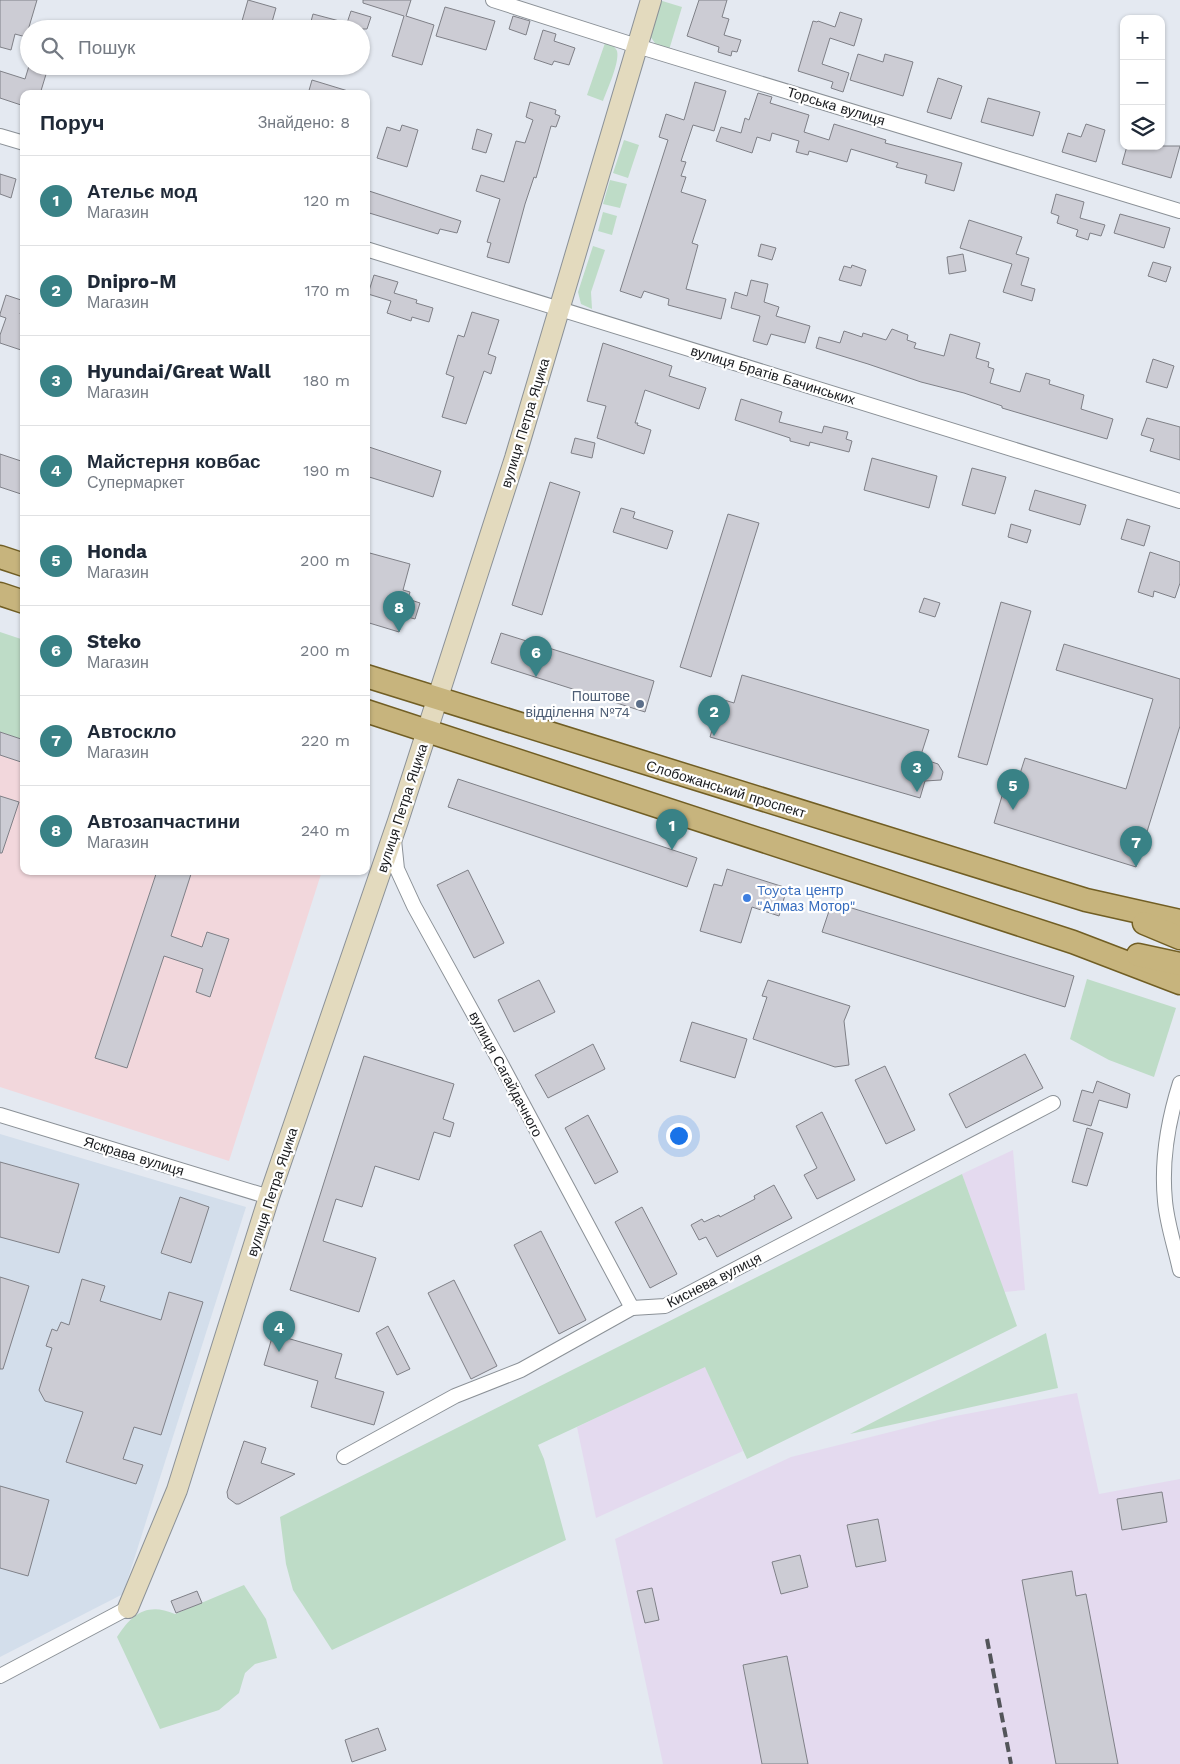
<!DOCTYPE html>
<html lang="uk">
<meta charset="utf-8">
<style>
body{margin:0;font-family:"Work Sans",sans-serif;background:#f6f6f7;color:#1f2937}
.controls{position:absolute;right:15px;top:15px;display:grid;overflow:hidden;border-radius:10px;box-shadow:0 1px 4px #0004}
.controls button{width:45px;height:45px;display:grid;place-items:center;padding:0;border:0;border-bottom:1px solid #e0e1e3;background:#fff;color:#1f2937;font:25px sans-serif}
.you{position:absolute;left:678px;top:1135px;width:18px;height:18px;margin:-12px;border:4px solid #fff;border-radius:50%;background:#1a73e8;box-shadow:0 0 0 8px #1a73e833}
.badge{display:grid;place-items:center;width:32px;height:32px;border-radius:50%;background:#398286;color:#fff;font-size:16px;font-weight:700}
.pin{position:absolute;translate:-50% -41px;filter:drop-shadow(0 1px 2px #0008)}
.pin::after{content:'';position:absolute;top:26px;width:18px;height:15px;background:inherit;clip-path:polygon(0 0,100% 0,50% 100%)}
.list{margin:0;padding:0;list-style:none}
h2{display:flex;justify-content:space-between;align-items:center;height:65px;margin:0;padding:0 20px;font-size:21px}
h2 small{font-size:16px;font-weight:400;color:#747a83}
.list li{display:grid;grid-template-columns:32px 1fr auto;gap:15px;align-items:center;box-sizing:border-box;height:90px;padding:0 20px;border-top:1px solid #e0e1e3}
.list b{display:block;font-size:19px;white-space:nowrap}
.list p{margin:0;font-size:16px;white-space:nowrap;color:#747a83}
.list em{font-size:16px;font-style:normal;color:#747a83}
.icon{flex:none;width:28px;height:28px;fill:none;stroke:currentColor;stroke-width:2;stroke-linecap:round;stroke-linejoin:round}
.map{position:relative;flex:none;width:1180px;height:1764px;overflow:hidden}
.search{position:absolute;background:#fff;box-shadow:0 1px 4px #0004;left:20px;top:20px;width:350px;height:55px;display:flex;align-items:center;gap:12px;box-sizing:border-box;padding:0 18px;border-radius:28px;color:#747a83;font-size:19px}
.panel{position:absolute;background:#fff;box-shadow:0 1px 4px #0004;left:20px;top:90px;width:350px;height:785px;border-radius:10px}
.map>svg:first-child{display:block}
.built{fill:#d3deeb}
.industrial{fill:#e4daef}
.medical{fill:#f2d7dc}
.green{fill:#bedcc7}
.building{fill:#ccccd4;stroke:#7f8087}
.lines{fill:none;stroke-linecap:round;stroke-linejoin:round}
.street-casing{stroke:#8b9197;stroke-width:16}
.secondary-casing{stroke:#8b9197;stroke-width:22}
.primary-casing{stroke:#715e24;stroke-width:25}
.street{stroke:#fff;stroke-width:14}
.secondary{stroke:#e3dabe;stroke-width:20}
.primary{stroke:#c7b47d;stroke-width:22}
.rail{stroke:#53555a;stroke-width:4;stroke-dasharray:10 5;stroke-linecap:butt}
.service-dot{fill:#5c6f8a;stroke:#fff;stroke-width:2}
.shop-dot{fill:#3f7fe0;stroke:#fff;stroke-width:2}
.labels{text-anchor:middle;stroke-width:4.5;stroke-linejoin:round;paint-order:stroke}
.street-label{font-size:14px;fill:#191b1e;stroke:#fff}
.service-label{font-size:14px;fill:#4e5e75;stroke:#fff;text-anchor:end}
.shop-label{font-size:14px;fill:#366cbe;stroke:#fff;text-anchor:start}
</style>
<div class="map">
<svg width="1180" height="1764" viewBox="0 0 1180 1764">
<rect width="100%" height="100%" fill="#e4e9f1"/>
<polygon class="built" points="0,1134 246,1207 123,1594 0,1657"/>
<g class="industrial">
<polygon points="1013,1150 1025,1290 1004,1292 962,1174"/>
<polygon points="705,1366 743,1451 596,1518 577,1427"/>
<polygon points="1077,1393 1099,1494 1180,1479 1180,1764 663,1764 615,1539 791,1457 950,1417"/>
</g>
<polygon class="medical" points="0,732 24,740 24,871 322,871 229,1161 0,1087"/>
<g class="green">
<polygon points="659,0 682,7 669,50 657,46 650,36"/>
<path d="M 605,43 C 610,44 615,46 617,51 C 620,62 607,90 603,101 L 587,95 Z"/>
<polygon points="624,140 639,145 628,178 613,173"/>
<polygon points="610,180 627,184 620,208 603,204"/>
<polygon points="603,212 617,216 612,235 598,231"/>
<polygon points="593,246 605,250 591,292 592,309 581,304 578,292"/>
<polygon points="0,632 24,640 24,740 0,732"/>
<polygon points="1087,979 1176,1008 1154,1077 1109,1060 1070,1039"/>
<polygon points="962,1174 1017,1326 747,1459 705,1367 538,1445 544,1459 566,1540 332,1650 293,1590 286,1564 280,1517"/>
<polygon points="1046,1333 1058,1388 850,1434"/>
<path d="M 244,1585 L 266,1619 L 277,1658 L 255,1664 L 245,1673 L 239,1693 L 219,1710 L 160,1729 L 117,1637 C 132,1614 147,1602 175,1614 Z"/>
</g>
<g class="building">
<polygon points="0,0 37,0 26,37 15,34 11,50 0,47"/>
<polygon points="248,0 276,8 270,29 242,21"/>
<polygon points="363,0 411,0 406,16 434,25 422,65 392,56 404,16 363,3"/>
<polygon points="699,0 727,0 722,17 729,19 724,35 741,40 737,52 732,51 731,56 718,52 719,47 687,36"/>
<polygon points="445,7 495,21 486,50 436,36"/>
<polygon points="351,11 371,17 367,29 309,29 313,14 347,23"/>
<polygon points="840,12 862,19 854,46 830,38 822,64 849,73 843,92 831,88 833,82 798,71 813,21 817,22 818,21 835,27"/>
<polygon points="513,16 530,21 526,35 509,29"/>
<polygon points="543,30 556,34 554,41 575,48 569,65 554,61 552,65 534,59"/>
<polygon points="858,54 883,62 885,54 913,62 903,96 850,80"/>
<polygon points="29,66 47,71 40,94 24,94 24,106 0,98 0,71 25,79"/>
<polygon points="938,78 962,86 951,119 927,112"/>
<polygon points="312,80 348,91 348,94 308,94"/>
<polygon points="695,82 726,91 714,131 693,125 681,161 686,162 681,176 686,177 681,192 706,200 692,243 698,245 686,289 726,299 721,319 668,305 669,299 644,291 641,298 620,291 668,140 659,137 666,114 684,120"/>
<polygon points="758,93 772,97 770,103 809,115 804,132 829,140 834,124 886,140 885,143 962,163 954,191 925,183 927,175 896,167 898,163 851,149 847,162 809,151 808,155 796,152 799,141 772,133 770,141 757,137 752,153 716,141 721,127 741,133 745,118 749,120"/>
<polygon points="988,98 1040,112 1033,136 981,122"/>
<polygon points="530,102 556,110 555,114 560,116 556,127 551,126 536,178 534,177 525,204 509,263 487,257 491,243 487,242 500,199 476,191 481,175 504,182 516,141 525,143 533,120 526,117"/>
<polygon points="1086,124 1105,130 1096,162 1062,152 1068,133 1081,137"/>
<polygon points="402,125 418,130 407,167 377,158 387,127 400,131"/>
<polygon points="477,129 492,134 486,153 472,149"/>
<polygon points="1127,146 1180,146 1171,178 1122,164"/>
<polygon points="0,174 16,179 11,198 0,194"/>
<polygon points="366,190 461,221 457,233 440,229 438,234 366,212"/>
<polygon points="1056,194 1084,202 1080,218 1105,225 1101,236 1090,233 1088,240 1076,236 1078,230 1057,223 1059,216 1051,213"/>
<polygon points="1120,214 1170,228 1164,248 1114,233"/>
<polygon points="969,220 1022,237 1016,254 1029,258 1021,285 1035,289 1032,301 1003,292 1012,264 960,248"/>
<polygon points="761,244 776,248 772,260 758,256"/>
<polygon points="963,254 966,271 949,274 947,257"/>
<polygon points="1153,262 1171,267 1166,282 1148,276"/>
<polygon points="852,265 866,270 861,286 839,280 844,266 851,268"/>
<polygon points="374,275 398,282 394,293 417,300 416,303 433,308 429,322 412,317 411,321 387,313 391,301 368,294"/>
<polygon points="751,280 768,284 764,302 779,307 776,316 810,326 805,343 771,334 767,345 753,341 760,316 731,308 735,292 747,296"/>
<polygon points="6,295 24,301 20,314 24,316 24,351 0,343 0,335 6,318 0,316 0,314"/>
<polygon points="472,312 499,320 488,354 496,357 491,374 484,371 466,424 442,417 454,377 446,374 458,335 464,337"/>
<polygon points="892,329 908,335 907,340 916,343 914,348 944,356 950,334 980,343 976,358 989,362 988,367 994,369 990,383 1020,392 1026,373 1050,380 1049,384 1084,395 1081,409 1113,419 1107,439 1002,408 1002,406 964,393 921,382 868,364 816,348 819,337 840,343 844,331 862,337 863,333 886,340"/>
<polygon points="603,343 672,366 669,376 706,388 699,409 645,390 635,423 638,423 637,425 651,430 644,454 597,438 606,406 587,401"/>
<polygon points="1153,359 1174,366 1167,388 1146,382"/>
<polygon points="741,399 782,412 779,422 822,433 824,426 848,432 846,439 852,441 849,452 810,442 809,446 790,441 790,438 735,420"/>
<polygon points="1147,418 1180,427 1180,460 1150,451 1154,439 1141,435"/>
<polygon points="575,438 595,443 592,458 571,453"/>
<polygon points="366,446 441,471 433,497 366,476"/>
<polygon points="0,454 24,462 24,495 0,487"/>
<polygon points="872,458 937,476 929,508 864,490"/>
<polygon points="972,468 1006,477 995,514 962,505"/>
<polygon points="550,482 580,492 542,615 512,605"/>
<polygon points="1035,490 1086,505 1080,525 1029,510"/>
<polygon points="621,508 635,512 633,518 673,531 667,549 613,532"/>
<polygon points="728,514 759,523 711,677 680,667"/>
<polygon points="1127,519 1150,526 1144,546 1121,539"/>
<polygon points="1011,524 1031,530 1027,543 1008,537"/>
<polygon points="366,552 410,564 403,590 410,592 408,599 420,603 415,619 404,616 399,632 366,622"/>
<polygon points="1150,552 1180,562 1180,583 1175,598 1154,591 1153,597 1138,592"/>
<polygon points="924,598 940,603 935,617 919,612"/>
<polygon points="1001,602 1031,611 987,765 958,757"/>
<polygon points="501,633 654,681 645,712 491,663"/>
<polygon points="1064,644 1180,679 1180,726 1136,867 994,823 1007,779 1017,783 1025,758 1126,789 1153,699 1056,670"/>
<polygon points="742,675 929,730 920,758 938,764 943,772 941,780 925,781 920,798 710,737 721,699 734,703"/>
<polygon points="0,732 24,740 24,763 0,755"/>
<polygon points="458,779 697,858 687,887 448,807"/>
<polygon points="0,796 19,802 2,853 0,853"/>
<polygon points="727,869 787,888 779,916 752,907 741,943 700,931 714,884 722,886"/>
<polygon points="468,870 504,943 474,958 437,885"/>
<polygon points="157,871 192,871 171,936 202,947 207,932 229,939 210,997 196,992 203,969 164,956 127,1068 95,1058"/>
<polygon points="832,902 1074,976 1065,1007 822,932"/>
<polygon points="539,980 555,1012 514,1032 498,1000"/>
<polygon points="768,980 850,1006 844,1021 849,1065 835,1067 753,1039 767,997 762,996"/>
<polygon points="692,1022 747,1039 735,1078 680,1061"/>
<polygon points="593,1044 605,1069 548,1098 535,1075"/>
<polygon points="1025,1054 1043,1088 966,1128 949,1094"/>
<polygon points="364,1056 454,1084 443,1119 454,1123 450,1137 434,1132 419,1180 375,1166 362,1207 336,1199 323,1241 376,1258 359,1312 290,1290"/>
<polygon points="885,1066 915,1130 886,1144 855,1080"/>
<polygon points="1097,1081 1130,1094 1127,1108 1099,1100 1091,1126 1073,1121 1082,1090 1093,1093"/>
<polygon points="822,1112 855,1180 817,1199 804,1175 817,1168 796,1126"/>
<polygon points="588,1115 618,1172 595,1184 565,1128"/>
<polygon points="1087,1128 1103,1133 1087,1186 1072,1182"/>
<polygon points="0,1162 79,1184 59,1253 0,1237"/>
<polygon points="774,1185 792,1218 717,1257 706,1237 699,1240 691,1225 702,1219 704,1222 719,1215 720,1217 755,1199 754,1196"/>
<polygon points="180,1197 209,1207 191,1263 161,1253"/>
<polygon points="642,1207 677,1274 650,1288 615,1222"/>
<polygon points="541,1231 586,1320 559,1334 514,1245"/>
<polygon points="0,1277 29,1286 3,1369 0,1369"/>
<polygon points="82,1279 105,1286 100,1301 161,1320 169,1292 203,1302 161,1435 134,1427 123,1459 143,1465 136,1484 66,1462 83,1412 45,1401 39,1390 52,1348 46,1346 52,1329 57,1331 61,1322 69,1325"/>
<polygon points="454,1280 497,1366 471,1379 428,1293"/>
<polygon points="388,1326 410,1369 397,1375 376,1333"/>
<polygon points="273,1334 342,1354 335,1378 384,1392 374,1425 311,1407 318,1381 264,1365"/>
<polygon points="244,1441 266,1448 261,1463 295,1474 239,1504 236,1504 228,1498 227,1492"/>
<polygon points="0,1486 49,1500 28,1576 0,1568"/>
<polygon points="1162,1492 1167,1522 1122,1530 1117,1499"/>
<polygon points="878,1519 886,1561 856,1567 847,1525"/>
<polygon points="800,1555 808,1587 781,1594 772,1562"/>
<polygon points="1072,1571 1076,1596 1086,1594 1118,1764 1056,1764 1022,1580"/>
<polygon points="652,1588 659,1620 645,1623 637,1591"/>
<polygon points="197,1591 202,1603 176,1613 171,1601"/>
<polygon points="787,1656 808,1764 762,1764 743,1665"/>
<polygon points="378,1728 386,1750 352,1762 345,1740"/>
</g>
<g class="lines">
<g class="street-casing">
<g id="street">
<polyline points="493,0 637,46 1180,211"/>
<polyline points="0,136 24,143"/>
<polyline points="366,249 1180,501"/>
<polyline points="394,840 397,869 414,906 499,1060 632,1308"/>
<path d="M 1180,1083 C 1168,1121 1161,1161 1165,1201 C 1167,1224 1175,1247 1180,1270"/>
<polyline points="0,1115 269,1197"/>
<polyline points="344,1457 455,1396 521,1370 632,1308 665,1306 1053,1103"/>
<polyline points="0,1676 128,1608"/>
</g>
</g>
<g class="secondary-casing">
<polyline id="secondary" points="128,1608 177,1490 269,1197 398,821 515,458 651,0"/>
</g>
<g class="primary-casing">
<g id="primary">
<polyline points="0,557 24,565"/>
<polyline points="0,594 24,602"/>
<polyline points="366,676 1086,900 1180,921"/>
<polyline points="366,711 1073,942 1180,983"/>
<polyline points="1144,923 1180,938"/>
<polyline points="1138,955 1180,964"/>
</g>
</g>
<use href="#street" class="street"/>
<use href="#secondary" class="secondary"/>
<use href="#primary" class="primary"/>
<polyline class="rail" points="987,1639 1011,1764"/>
</g>
<circle class="service-dot" cx="640" cy="704" r="5"/>
<circle class="shop-dot" cx="747" cy="898" r="5"/>
<g class="labels">
<g class="street-label">
<text transform="translate(836 106) rotate(17)" y="5">Торська вулиця</text>
<text transform="translate(773 375) rotate(17)" y="5">вулиця Братів Бачинських</text>
<text transform="translate(525 423) rotate(-73)" y="5">вулиця Петра Яцика</text>
<text transform="translate(726 789) rotate(17)" y="5">Слобожанський проспект</text>
<text transform="translate(402 808) rotate(-72)" y="5">вулиця Петра Яцика</text>
<text transform="translate(506 1074) rotate(62)" y="5">вулиця Сагайдачного</text>
<text transform="translate(134 1156) rotate(17)" y="5">Яскрава вулиця</text>
<text transform="translate(272 1192) rotate(-72)" y="5">вулиця Петра Яцика</text>
<text transform="translate(714 1280) rotate(-27)" y="5">Киснева вулиця</text>
</g>
<g class="service-label">
<text x="630" y="701">Поштове<tspan x="630" dy="16">відділення №74</tspan></text>
</g>
<g class="shop-label">
<text x="757" y="895">Toyota центр<tspan x="757" dy="16">"Алмаз Мотор"</tspan></text>
</g>
</g>
</svg>
<div class="controls">
<button>+</button>
<button>−</button>
<button><svg class="icon" aria-label="layers" viewBox="0 0 24 24"><path d="M12 4l9 5-9 5-9-5zM3 14l9 5 9-5"/></svg></button>
</div>
<div class="you"></div>
<div class="pin badge" style="left:672px;top:850px">1</div>
<div class="pin badge" style="left:714px;top:736px">2</div>
<div class="pin badge" style="left:917px;top:792px">3</div>
<div class="pin badge" style="left:279px;top:1352px">4</div>
<div class="pin badge" style="left:1013px;top:810px">5</div>
<div class="pin badge" style="left:536px;top:677px">6</div>
<div class="pin badge" style="left:1136px;top:867px">7</div>
<div class="pin badge" style="left:399px;top:632px">8</div>
<div class="search"><svg class="icon" aria-label="search" viewBox="0 0 24 24"><circle cx="10" cy="10" r="6"/><path d="M15 15l6 6"/></svg>Пошук</div>
<section class="panel">
<h2>Поруч<small>Знайдено: 8</small></h2>
<ul class="list">
<li><span class="badge">1</span><div><b>Ательє мод</b><p>Магазин</p></div><em>120 m</em></li>
<li><span class="badge">2</span><div><b>Dnipro-M</b><p>Магазин</p></div><em>170 m</em></li>
<li><span class="badge">3</span><div><b>Hyundai/Great Wall</b><p>Магазин</p></div><em>180 m</em></li>
<li><span class="badge">4</span><div><b>Майстерня ковбас</b><p>Супермаркет</p></div><em>190 m</em></li>
<li><span class="badge">5</span><div><b>Honda</b><p>Магазин</p></div><em>200 m</em></li>
<li><span class="badge">6</span><div><b>Steko</b><p>Магазин</p></div><em>200 m</em></li>
<li><span class="badge">7</span><div><b>Автоскло</b><p>Магазин</p></div><em>220 m</em></li>
<li><span class="badge">8</span><div><b>Автозапчастини</b><p>Магазин</p></div><em>240 m</em></li>
</ul>
</section>
</div>
